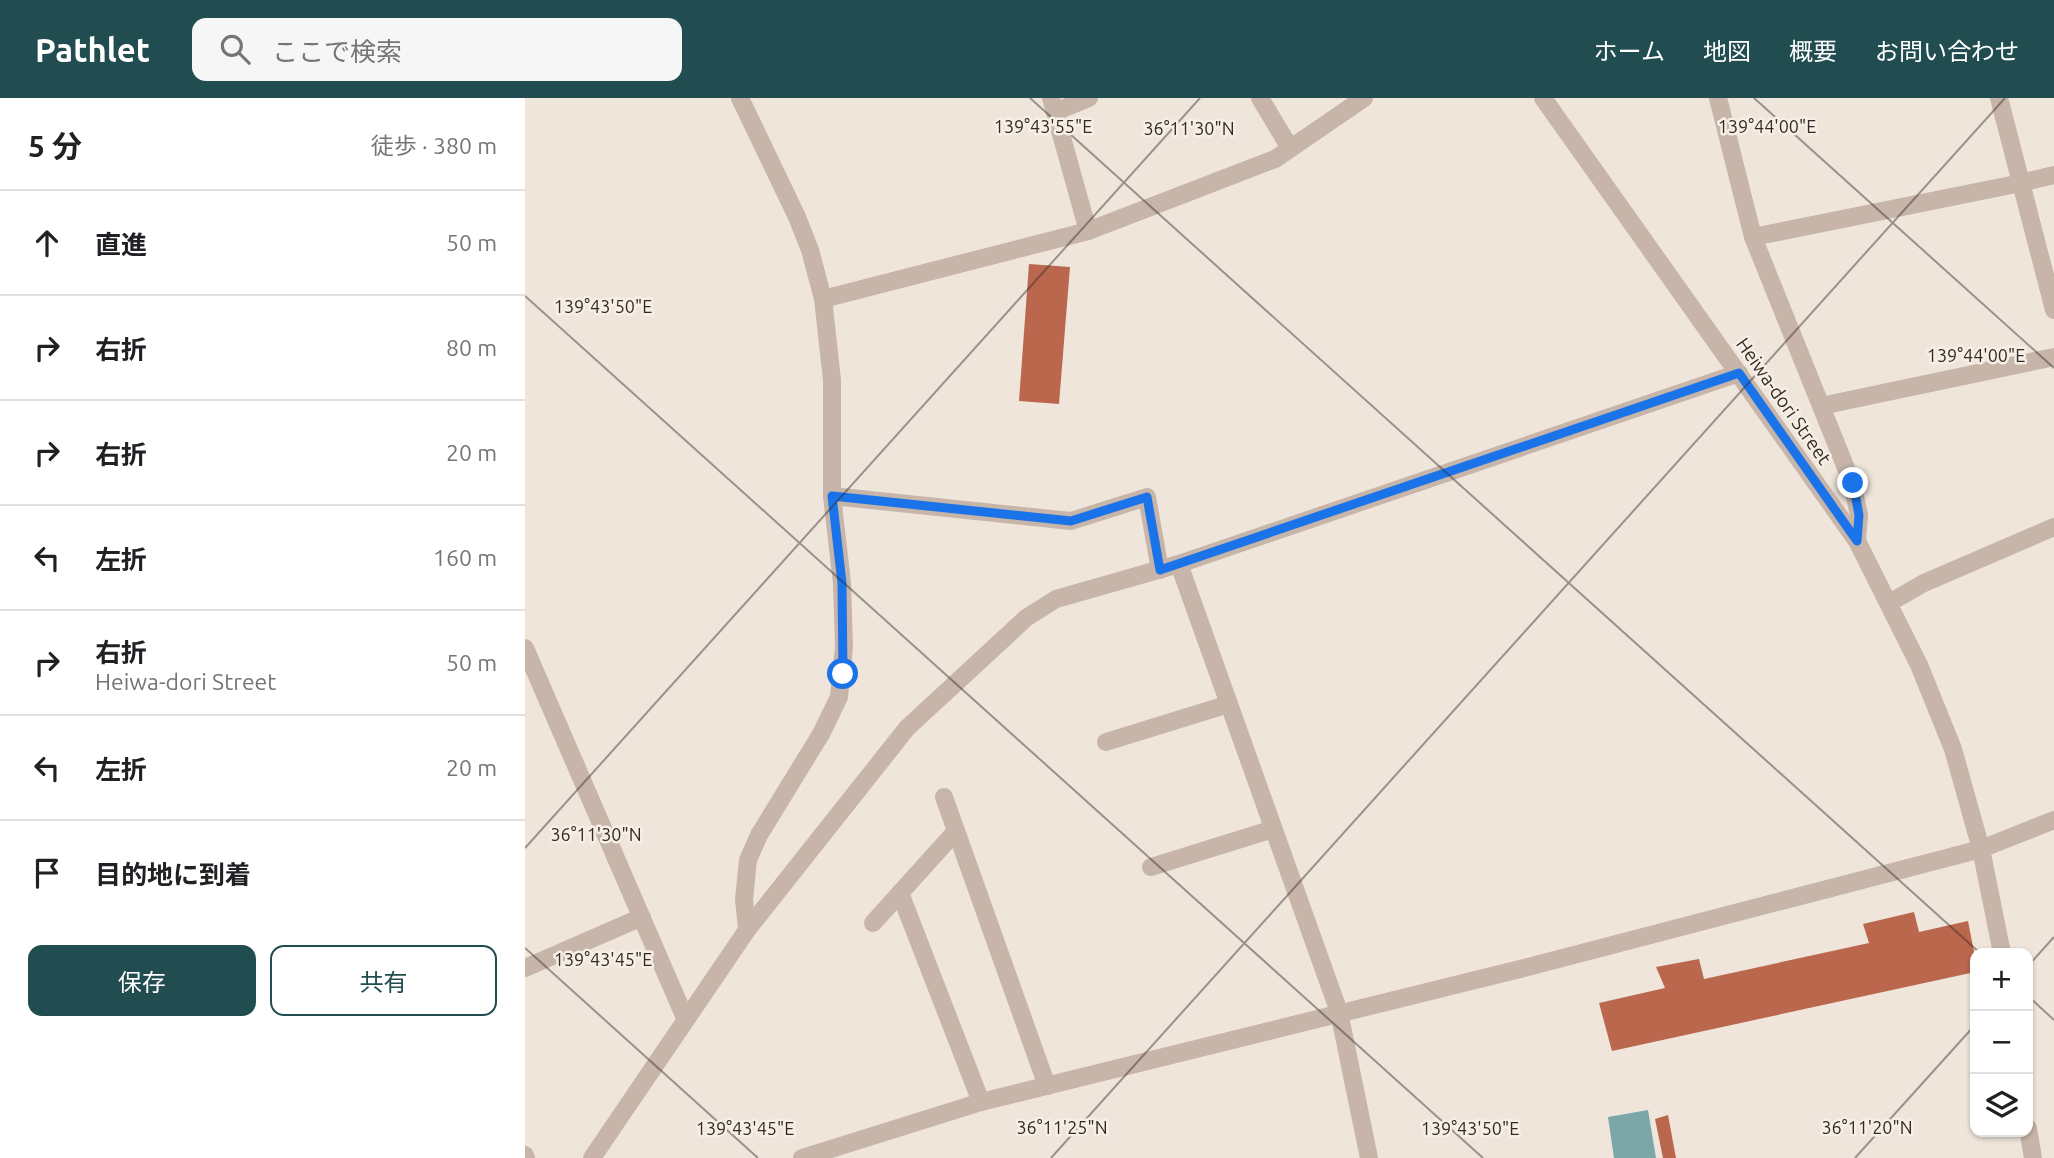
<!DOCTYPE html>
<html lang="ja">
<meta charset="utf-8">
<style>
body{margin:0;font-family:Ubuntu,"Noto Sans JP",sans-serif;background:#f6f6f6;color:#202124}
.controls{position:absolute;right:21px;bottom:21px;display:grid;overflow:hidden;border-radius:14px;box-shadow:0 2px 5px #0004}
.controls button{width:63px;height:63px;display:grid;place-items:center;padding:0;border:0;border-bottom:2px solid #e0e0e0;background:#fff;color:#202124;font:35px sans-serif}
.stop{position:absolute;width:21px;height:21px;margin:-16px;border:5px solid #1a73e8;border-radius:50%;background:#fff}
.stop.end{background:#1a73e8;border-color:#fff;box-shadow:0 2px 7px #0008}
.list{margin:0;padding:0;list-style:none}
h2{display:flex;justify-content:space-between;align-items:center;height:91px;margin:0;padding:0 28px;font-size:30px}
h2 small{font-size:23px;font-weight:400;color:#757577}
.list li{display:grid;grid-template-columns:46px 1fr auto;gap:21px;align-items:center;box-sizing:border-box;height:105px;padding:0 28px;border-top:2px solid #e0e0e0}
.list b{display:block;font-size:26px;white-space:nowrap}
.list p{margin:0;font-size:23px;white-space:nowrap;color:#757577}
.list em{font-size:23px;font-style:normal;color:#757577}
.actions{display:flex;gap:14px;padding:21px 28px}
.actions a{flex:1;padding:16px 0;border:2px solid #214d50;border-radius:14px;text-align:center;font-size:24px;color:#214d50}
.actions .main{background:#214d50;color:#fff}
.icon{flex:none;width:38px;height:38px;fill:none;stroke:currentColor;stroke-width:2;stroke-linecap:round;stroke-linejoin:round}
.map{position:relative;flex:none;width:1529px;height:1060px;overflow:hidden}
header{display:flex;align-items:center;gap:42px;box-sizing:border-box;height:98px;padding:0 35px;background:#214d50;color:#fff}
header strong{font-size:33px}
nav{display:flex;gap:38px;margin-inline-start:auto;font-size:24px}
.search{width:490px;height:63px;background:#f6f6f6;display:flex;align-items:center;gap:18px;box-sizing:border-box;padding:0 24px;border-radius:14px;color:#757577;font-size:26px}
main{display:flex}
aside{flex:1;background:#fff}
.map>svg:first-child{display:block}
.water{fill:#7ca7a9}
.building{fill:#ba674d}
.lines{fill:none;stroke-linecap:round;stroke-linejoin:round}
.minor{stroke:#c6b5a8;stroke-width:18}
.route{stroke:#1a73e8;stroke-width:9}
.ticks{fill:none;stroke:#332b27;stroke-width:2;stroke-opacity:0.45}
.labels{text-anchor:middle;stroke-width:5;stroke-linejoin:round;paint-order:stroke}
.street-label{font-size:19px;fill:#332b27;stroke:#f7efe6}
.ticks-label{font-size:18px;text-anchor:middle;fill:#332b27;stroke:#f7efe6;stroke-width:5;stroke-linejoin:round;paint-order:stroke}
</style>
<header>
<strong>Pathlet</strong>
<div class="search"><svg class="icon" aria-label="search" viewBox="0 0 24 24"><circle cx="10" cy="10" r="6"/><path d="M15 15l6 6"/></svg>ここで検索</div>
<nav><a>ホーム</a><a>地図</a><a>概要</a><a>お問い合わせ</a></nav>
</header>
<main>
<aside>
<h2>5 分<small>徒歩 · 380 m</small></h2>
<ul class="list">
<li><svg class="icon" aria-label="ahead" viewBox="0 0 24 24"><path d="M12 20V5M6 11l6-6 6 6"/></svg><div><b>直進</b></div><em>50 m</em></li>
<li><svg class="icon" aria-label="right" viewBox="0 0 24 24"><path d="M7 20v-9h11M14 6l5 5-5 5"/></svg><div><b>右折</b></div><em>80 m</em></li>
<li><svg class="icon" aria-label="right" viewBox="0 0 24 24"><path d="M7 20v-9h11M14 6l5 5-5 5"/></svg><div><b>右折</b></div><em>20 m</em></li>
<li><svg class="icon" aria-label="left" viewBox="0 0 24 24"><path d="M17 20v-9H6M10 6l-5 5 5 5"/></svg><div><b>左折</b></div><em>160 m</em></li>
<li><svg class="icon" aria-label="right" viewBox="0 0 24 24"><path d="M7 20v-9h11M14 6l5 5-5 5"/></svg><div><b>右折</b><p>Heiwa-dori Street</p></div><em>50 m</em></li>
<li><svg class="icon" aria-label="left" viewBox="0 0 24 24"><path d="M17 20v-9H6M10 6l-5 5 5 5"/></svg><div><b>左折</b></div><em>20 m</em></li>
<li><svg class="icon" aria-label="arrive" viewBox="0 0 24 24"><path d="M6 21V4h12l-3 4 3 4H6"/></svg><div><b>目的地に到着</b></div></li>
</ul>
<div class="actions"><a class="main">保存</a><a>共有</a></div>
</aside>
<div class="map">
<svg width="1529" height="1060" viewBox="0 0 1529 1060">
<rect width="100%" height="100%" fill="#efe5da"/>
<polygon class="water" points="1123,1012 1131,1060 1089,1060 1083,1019"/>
<g class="building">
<polygon points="504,166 545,169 534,306 494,303"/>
<polygon points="1389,814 1394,834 1443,823 1450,859 1450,874 1087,953 1074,905 1140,890 1131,869 1174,861 1179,881 1344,845 1338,826"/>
<polygon points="1143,1017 1151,1060 1138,1060 1130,1021"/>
</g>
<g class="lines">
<g class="minor">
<polyline points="215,0 272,119 285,152 298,201 307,282 307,398 317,485 319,549 314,599 296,636 234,737 223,762 219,801 222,832"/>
<polyline points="526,0 563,133"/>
<polyline points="735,0 765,50"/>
<polyline points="1018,0 1332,443 1394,567 1428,651 1456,751 1477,855"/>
<polyline points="1193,0 1228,139 1327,385 1334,417 1332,443"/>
<polyline points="1474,0 1529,212"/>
<polyline points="530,14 564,0"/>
<polyline points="1228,139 1496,85 1529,77"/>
<polyline points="298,201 563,133 750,61 839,0"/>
<polyline points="1296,308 1529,259"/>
<polyline points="307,398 546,423 622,399 635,472"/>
<polyline points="654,466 814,914 844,1060"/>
<polyline points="1364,505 1399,485 1529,429"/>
<polyline points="0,550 161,922"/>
<polyline points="581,644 704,606"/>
<polyline points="419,699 522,988"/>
<polyline points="626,769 748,731"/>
<polyline points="375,795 456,1004"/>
<polyline points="348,825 431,733"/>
<polyline points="0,870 117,819"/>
<polyline points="1503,1030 1508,1060"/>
<polyline points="0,1057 1,1060"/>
<polyline points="67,1060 222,832 382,630 501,520 531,501 654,466 1214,275"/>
<polyline points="277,1060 456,1004 995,871 1456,751 1529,722"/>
</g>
</g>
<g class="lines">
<polyline class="route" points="318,576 317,485 307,398 546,423 622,399 635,472 1214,275 1332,443 1334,417 1328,385"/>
</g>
<path class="ticks" d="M 505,0 L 1455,855M 1229,0 L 1529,270M 0,198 L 958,1060M 0,750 L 675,0M 0,850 L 233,1060M 1503,868 L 1529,839M 1503,898 L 1529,922M 526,1060 L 1480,0M 1330,1060 L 1450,927"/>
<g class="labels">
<g class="street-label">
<text transform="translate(1259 303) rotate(55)" y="7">Heiwa-dori Street</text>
</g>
</g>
<g class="ticks-label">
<text x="518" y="35">139°43'55"E</text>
<text x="1242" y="35">139°44'00"E</text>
<text x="664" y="37">36°11'30"N</text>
<text x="78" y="215">139°43'50"E</text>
<text x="1451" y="264">139°44'00"E</text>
<text x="71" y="743">36°11'30"N</text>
<text x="78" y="868">139°43'45"E</text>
<text x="537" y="1036">36°11'25"N</text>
<text x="1342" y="1036">36°11'20"N</text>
<text x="220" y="1037">139°43'45"E</text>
<text x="945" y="1037">139°43'50"E</text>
</g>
</svg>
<div class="controls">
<button>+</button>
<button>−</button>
<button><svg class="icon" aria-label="layers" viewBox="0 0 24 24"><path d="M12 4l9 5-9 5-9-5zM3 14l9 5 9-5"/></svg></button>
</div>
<div class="stop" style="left:318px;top:576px"></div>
<div class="stop end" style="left:1328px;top:385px"></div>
</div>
</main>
